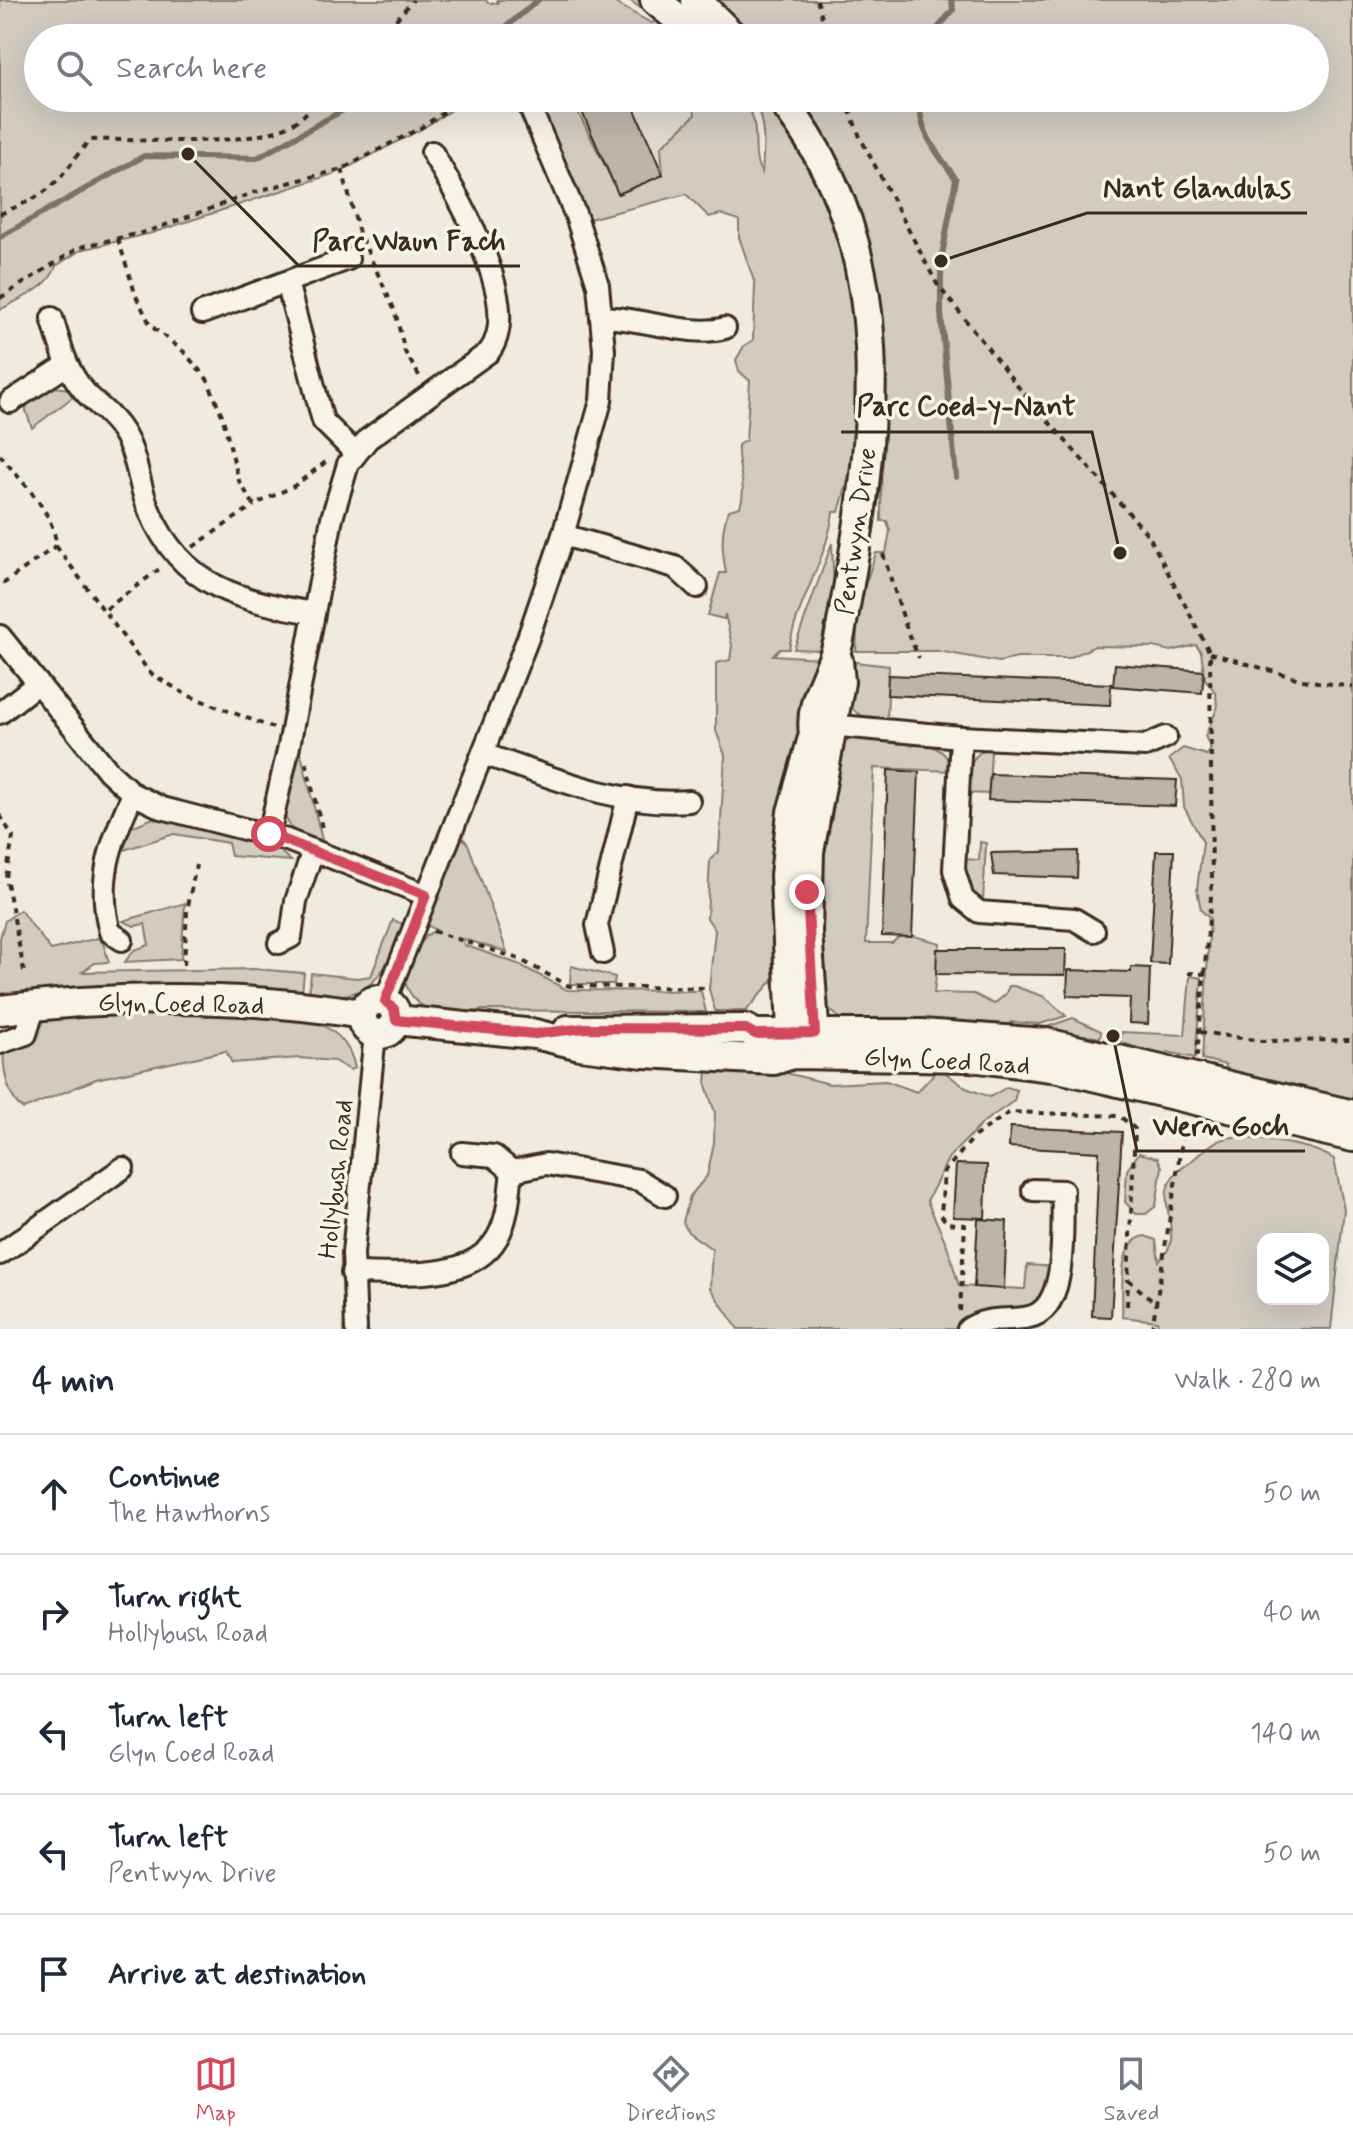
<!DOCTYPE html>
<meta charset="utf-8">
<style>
body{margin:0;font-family:Mynerve,sans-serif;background:#f2f2f3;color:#1f2937}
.controls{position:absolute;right:24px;bottom:24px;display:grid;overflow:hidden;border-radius:16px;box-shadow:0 8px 32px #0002}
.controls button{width:72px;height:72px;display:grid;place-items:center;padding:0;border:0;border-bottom:2px solid #e0e1e3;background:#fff;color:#1f2937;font:40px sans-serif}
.stop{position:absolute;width:24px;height:24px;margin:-18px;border:6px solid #d1495b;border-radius:50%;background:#fff}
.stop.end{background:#d1495b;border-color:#fff;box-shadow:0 2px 8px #0008}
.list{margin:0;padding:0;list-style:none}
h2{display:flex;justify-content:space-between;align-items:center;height:104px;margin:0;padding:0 32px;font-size:34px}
h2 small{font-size:26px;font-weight:400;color:#747a83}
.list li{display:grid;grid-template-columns:52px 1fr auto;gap:24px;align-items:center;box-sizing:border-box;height:120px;padding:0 32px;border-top:2px solid #e0e1e3}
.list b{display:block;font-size:30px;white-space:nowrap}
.list p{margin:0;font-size:26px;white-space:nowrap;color:#747a83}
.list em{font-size:26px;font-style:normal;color:#747a83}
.icon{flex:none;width:44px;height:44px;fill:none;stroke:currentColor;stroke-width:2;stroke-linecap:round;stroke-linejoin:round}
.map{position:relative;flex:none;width:1353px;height:1329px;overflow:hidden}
.search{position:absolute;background:#fff;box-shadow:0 8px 32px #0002;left:24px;right:24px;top:24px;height:88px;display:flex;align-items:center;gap:20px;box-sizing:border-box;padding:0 28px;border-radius:44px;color:#747a83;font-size:30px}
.sheet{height:704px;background:#fff}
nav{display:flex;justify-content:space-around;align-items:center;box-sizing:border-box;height:112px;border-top:2px solid #e0e1e3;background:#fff;font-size:22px;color:#747a83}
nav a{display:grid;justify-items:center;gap:4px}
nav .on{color:#d1495b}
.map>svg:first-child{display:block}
.built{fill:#e0dbd0}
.green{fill:#d1cbc0;stroke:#867a6f;stroke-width:2;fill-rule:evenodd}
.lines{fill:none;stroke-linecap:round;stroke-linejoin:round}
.stream{stroke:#7e7266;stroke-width:6}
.building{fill:#bdb5aa;stroke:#3b2a1e;stroke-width:2}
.street-casing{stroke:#3b2a1e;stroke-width:26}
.secondary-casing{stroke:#3b2a1e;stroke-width:34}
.path{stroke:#3b2a1e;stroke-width:4;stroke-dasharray:6 6;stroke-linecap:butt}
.street{stroke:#f7f3e8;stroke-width:20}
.secondary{stroke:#f7f3e8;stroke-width:28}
.route{stroke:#d1495b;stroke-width:10}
.labels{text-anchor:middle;stroke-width:7;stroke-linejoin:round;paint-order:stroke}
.street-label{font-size:26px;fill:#3b2a1e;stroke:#f7f3e8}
.leader{fill:none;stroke:#3b2a1e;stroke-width:3}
.callout-dot{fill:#3b2a1e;stroke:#f7f3e8;stroke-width:3}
.callout-label{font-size:28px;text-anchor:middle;font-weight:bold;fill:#3b2a1e;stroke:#f7f3e8;stroke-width:7;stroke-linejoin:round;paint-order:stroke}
</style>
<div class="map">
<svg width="1353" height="1329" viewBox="0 0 1353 1329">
<rect width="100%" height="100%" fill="#efebe0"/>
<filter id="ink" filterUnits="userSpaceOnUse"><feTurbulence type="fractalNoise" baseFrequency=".0125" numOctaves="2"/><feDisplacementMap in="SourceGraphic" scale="16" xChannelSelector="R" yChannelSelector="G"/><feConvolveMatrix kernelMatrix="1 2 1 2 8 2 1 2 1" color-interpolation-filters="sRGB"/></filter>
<g filter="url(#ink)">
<polygon class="built" points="540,98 721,98 738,148 589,209"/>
<g class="green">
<path d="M 0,0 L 486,0 L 488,3 L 498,3 L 497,0 L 610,0 L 651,23 L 659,21 L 629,0 L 647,0 L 689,38 L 38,38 L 38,98 L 470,98 L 420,130 L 339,172 L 152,233 L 81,250 L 56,266 C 49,289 20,298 0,310 Z"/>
<polygon points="703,0 1353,0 1353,1106 1225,1074 1226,1065 1202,1059 1210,919 1201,910 1197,889 1203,842 1184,807 1182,779 1169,759 1183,748 1207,755 1211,749 1205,736 1217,709 1216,693 1205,679 1201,652 1196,645 1171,651 1153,647 1095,646 1069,658 1018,658 999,662 938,651 856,651 858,606 876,553 886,553 890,531 887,521 881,521 882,375 793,98 1315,98 1315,38 740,38"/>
<path d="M 549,98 L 571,98 L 619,194 L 663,175 L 661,147 L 695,115 L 693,98 L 742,98 C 765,124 748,154 762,173 C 764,145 766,123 753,98 L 764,98 L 798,143 L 834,214 L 858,326 L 856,452 L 839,512 L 833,512 C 827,560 797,601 789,649 L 780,649 L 773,655 L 818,658 L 809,693 L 780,978 L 773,980 L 746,1011 L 715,1011 L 709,989 L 715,930 L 707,918 L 710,860 L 719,851 L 725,755 L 716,731 L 716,663 L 730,660 L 732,645 L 725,614 L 724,619 L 708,615 L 720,573 L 726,573 C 722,551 720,531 729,510 L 740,507 C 748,485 736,467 738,445 L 746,440 L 750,381 L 739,371 L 736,360 L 744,346 L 753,340 L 755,284 L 739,237 L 739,220 L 721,214 L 709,217 L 686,194 L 585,220 L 536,108 Z"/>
<polygon points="54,387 69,389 73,397 32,428 26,411 27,399"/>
<polygon points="832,543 834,591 829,623 825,624 820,650 794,649"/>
<path d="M 855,662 L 889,666 L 887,722 C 839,716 849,700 855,662 Z"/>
<path d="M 859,736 C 886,740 950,734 951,771 L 874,768 L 866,943 L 892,943 L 903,933 L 940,943 L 934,993 L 974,994 L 994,1004 L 1005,995 L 1009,986 L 1014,986 L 1045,997 L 1066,1016 L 1040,1024 L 1011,1022 L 998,1036 L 949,1028 L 948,1021 L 847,1023 L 820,1003 L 814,945 L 823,834 L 831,823 L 836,749 L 844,741 Z"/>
<path d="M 991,748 L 989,794 L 968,793 C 969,774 968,752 991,748 Z"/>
<polygon points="297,751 301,754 323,844 294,833 284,815"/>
<polygon points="153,818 284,849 282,853 291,861 231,856 228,843 174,834 121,851 131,827"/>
<path d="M 460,835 L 468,844 L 507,952 L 463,939 L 464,945 L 518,964 L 567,990 L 701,991 L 706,1012 L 482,1010 C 468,1013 452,1017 438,1013 C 412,1006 395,979 410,955 C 414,947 422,946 425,936 L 436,930 L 422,922 Z"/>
<polygon points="980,842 986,843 983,903 973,898 963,859 979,860"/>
<polygon points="185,903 181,959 125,962 134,950 149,945 145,924 134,926 123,921"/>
<polygon points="20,910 51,950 97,938 103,943 109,962 95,963 82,972 254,969 304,973 302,993 0,998 0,938 5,921"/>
<path d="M 393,920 L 403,924 C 384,979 370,1002 309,995 L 311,973 L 357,978 L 371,976 Z"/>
<polygon points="571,966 615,977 614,984 570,984"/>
<polygon points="1190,976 1202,978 1195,1058 1167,1052 1166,1058 1120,1042 1122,1032 1185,1035"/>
<path d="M 200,1008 C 252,1011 343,1003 355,1068 L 350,1070 L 334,1061 L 299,1058 L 232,1063 L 226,1051 L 96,1079 L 24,1109 C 8,1101 0,1061 5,1048 C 12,1044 24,1042 31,1040 L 44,1018 L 176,1009 L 185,1014 Z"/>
<polygon points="1073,1018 1101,1031 1100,1038 1076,1034 1023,1035"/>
<polygon points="707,1068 766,1068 830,1084 886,1081 917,1092 939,1068 966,1088 990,1097 1007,1087 1017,1090 1014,1101 985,1121 949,1157 927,1201 947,1245 959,1286 1025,1289 1027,1265 1059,1267 1055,1293 984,1329 738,1329 710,1288 712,1249 688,1232 683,1222 690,1196 707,1176 714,1143 715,1113 706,1085"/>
<path d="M 1235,1137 C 1266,1141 1307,1142 1334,1159 L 1344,1209 L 1331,1329 L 1159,1329 L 1157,1321 L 1122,1317 C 1124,1293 1115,1242 1145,1236 L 1156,1240 L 1159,1261 C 1188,1236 1154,1204 1172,1178 C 1178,1169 1189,1164 1196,1157 C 1209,1146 1217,1138 1235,1137 ZM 1323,1239 L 1323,1299 L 1263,1299 L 1263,1239 Z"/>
<polygon points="1139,1153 1158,1158 1162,1167 1156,1206 1146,1214 1136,1214 1125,1202 1127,1170"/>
</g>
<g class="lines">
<g class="stream">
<polyline points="429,38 459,27 500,32 538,0"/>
<polyline points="930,38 953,10 952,0"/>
<path d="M 920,98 C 917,131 938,154 956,179 L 941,261 L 941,314 L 956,477"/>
<polyline points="0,237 144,156 257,158 347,108 356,98"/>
</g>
</g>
<g class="building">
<polygon points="576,98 630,98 663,175 618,194"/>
<polygon points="1115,664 1204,671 1202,693 1113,686"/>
<polygon points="888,675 1111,684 1110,705 887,695"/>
<polygon points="888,770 919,772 912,937 882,936"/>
<polygon points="990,774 1177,780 1175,806 988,800"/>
<polygon points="1078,851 1077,878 994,875 991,853"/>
<polygon points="1156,851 1174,851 1168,964 1150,963"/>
<polygon points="937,949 1066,949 1065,975 936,974"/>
<polygon points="1131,967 1150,968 1148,1024 1129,1023 1130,998 1067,996 1068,970 1131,972"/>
<polygon points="1010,1127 1122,1132 1111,1317 1092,1316 1099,1152 1009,1147"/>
<polygon points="956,1164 987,1165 985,1218 953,1217"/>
<polygon points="978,1219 1007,1221 1004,1289 974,1287"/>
</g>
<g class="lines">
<g class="street-casing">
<g id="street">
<polyline points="287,282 323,421 355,453"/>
<polyline points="202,313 348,259"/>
<path d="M 601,317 C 639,317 692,338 725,328"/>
<path d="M 52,318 C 60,344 66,370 84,391 C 96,405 112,414 122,431 C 138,455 138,486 150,512 C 182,587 241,601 314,613"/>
<polyline points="10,402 67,365"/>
<polyline points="563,535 675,567 697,587"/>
<polyline points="0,636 109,772 133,794 162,808 287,840 426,895"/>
<polyline points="0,713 38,683"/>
<polyline points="824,735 840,726 961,737 954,870 963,899 979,912 1074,919 1094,931"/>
<polyline points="961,737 1145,746 1166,737"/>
<path d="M 483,754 C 548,776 620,807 689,801"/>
<path d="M 269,834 L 289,746 L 332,518 L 348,464 L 368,439 L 489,352 C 525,305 457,196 432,152"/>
<path d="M 122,940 L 110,932 C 96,880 111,841 133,794"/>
<polyline points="279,943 291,937 296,901 313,850"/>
<polyline points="603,953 597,925 628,797"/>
<polyline points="385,1001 528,638 563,535 601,401 604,350 598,285 576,216 526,98"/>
<polyline points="0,1043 26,1034 35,1005"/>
<polyline points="462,1153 494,1156 512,1171 546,1164 639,1180 665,1196"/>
<polyline points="0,1254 123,1168"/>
<path d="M 352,1273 C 396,1273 471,1283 497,1238 C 509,1218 509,1193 512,1171"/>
<polyline points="356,1329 353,1253 375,1034"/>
<path d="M 968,1329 C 989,1315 1006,1322 1029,1317 C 1070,1309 1061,1224 1063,1191 L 1033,1190"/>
</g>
</g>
<g class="secondary-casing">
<g id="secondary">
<polyline points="655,0 702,38"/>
<polyline points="696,0 734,38"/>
<path d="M 780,98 C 903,250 876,438 843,617 C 841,627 840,638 837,647 C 829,677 809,701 814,734 L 792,812 L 785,875 L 793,1054"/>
<circle cx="379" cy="1017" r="17"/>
<path d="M 0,1010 C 119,995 243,995 362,1014"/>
<polyline points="396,1020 535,1034 580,1045 644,1053 774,1060 793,1054 971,1057 1059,1068 1353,1137"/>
<polyline points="568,1030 746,1029 755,1034 921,1034 1046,1043 1353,1115"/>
<polyline points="816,1052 807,932 809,852 840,682 838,661"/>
</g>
</g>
<g class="path">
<polyline points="817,0 828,38"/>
<polyline points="380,38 413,0"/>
<polyline points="845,98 860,137 937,284 1020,389 1149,536 1210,653 1212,885 1197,1056"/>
<polyline points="342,169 359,233 395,311 405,352 421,379"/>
<path d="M 0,214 C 20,205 42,197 57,181 C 70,169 76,153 91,140 C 146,138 255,151 298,120 C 306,115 312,105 319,98"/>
<polyline points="118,239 136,296 151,326 183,351 207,379 222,415 239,481 254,505 294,486 327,461"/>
<polyline points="0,298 80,247 149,231 261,190 342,169 422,127 465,98"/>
<path d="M 0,455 C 20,481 55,511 56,546 L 0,586"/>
<polyline points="56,546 150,673 187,695 273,728"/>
<polyline points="193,547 254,505"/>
<polyline points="883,554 908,633 919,658"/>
<polyline points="106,609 162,567"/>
<polyline points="1210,653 1303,680 1353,687"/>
<polyline points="306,763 323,832"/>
<polyline points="0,815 13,837 6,877 24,971"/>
<polyline points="433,931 519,959 569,986 707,988"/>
<polyline points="184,965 187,911 196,865"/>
<polyline points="1188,973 1206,974"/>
<polyline points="1200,1032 1262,1041 1353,1040"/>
<polyline points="1127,1306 1128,1279"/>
<polyline points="960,1311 965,1225 947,1223 941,1215 944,1172 975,1136 1010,1112 1120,1116 1135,1129 1128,1279 1157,1305"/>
<polyline points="1152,1329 1185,1122"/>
</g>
<use href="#street" class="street"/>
<use href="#secondary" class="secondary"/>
</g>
</g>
<g class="lines" filter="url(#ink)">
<polyline class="route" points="269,834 426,895 385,1001 394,1009 396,1020 535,1034 585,1028 746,1029 755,1034 815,1033 807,892"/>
</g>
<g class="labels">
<g class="street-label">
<text transform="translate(855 531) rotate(-82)" y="9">Pentwyn Drive</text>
<text transform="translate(181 1003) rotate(1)" y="9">Glyn Coed Road</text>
<text transform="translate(947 1060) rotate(3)" y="9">Glyn Coed Road</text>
<text transform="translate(335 1179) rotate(-84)" y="9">Hollybush Road</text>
</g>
</g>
<path class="leader" d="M941 261L1087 213H1307M188 154L299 266H520M1120 553L1092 432H841M1113 1036L1137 1151H1305"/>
<g class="callout-dot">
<circle cx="941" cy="261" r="8"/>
<circle cx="188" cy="154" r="8"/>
<circle cx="1120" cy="553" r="8"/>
<circle cx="1113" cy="1036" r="8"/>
</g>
<g class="callout-label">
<text x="1197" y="197">Nant Glandulas</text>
<text x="409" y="250">Parc Waun Fach</text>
<text x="966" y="415">Parc Coed-y-Nant</text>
<text x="1221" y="1135">Wern Goch</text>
</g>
</svg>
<div class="controls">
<button><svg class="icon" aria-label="layers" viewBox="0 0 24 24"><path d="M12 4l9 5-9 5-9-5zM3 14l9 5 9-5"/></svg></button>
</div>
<div class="stop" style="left:269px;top:834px"></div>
<div class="stop end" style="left:807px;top:892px"></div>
<div class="search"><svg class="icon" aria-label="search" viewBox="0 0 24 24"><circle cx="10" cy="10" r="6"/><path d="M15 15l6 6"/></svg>Search here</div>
</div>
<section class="sheet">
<h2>4 min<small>Walk · 280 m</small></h2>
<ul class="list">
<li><svg class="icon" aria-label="ahead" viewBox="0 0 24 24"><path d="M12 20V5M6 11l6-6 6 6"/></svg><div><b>Continue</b><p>The Hawthorns</p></div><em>50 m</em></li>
<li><svg class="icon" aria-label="right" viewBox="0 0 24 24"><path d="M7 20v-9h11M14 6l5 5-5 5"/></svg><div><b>Turn right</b><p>Hollybush Road</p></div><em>40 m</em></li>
<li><svg class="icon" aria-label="left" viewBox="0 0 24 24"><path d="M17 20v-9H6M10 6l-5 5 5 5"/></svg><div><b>Turn left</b><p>Glyn Coed Road</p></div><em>140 m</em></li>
<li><svg class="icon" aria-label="left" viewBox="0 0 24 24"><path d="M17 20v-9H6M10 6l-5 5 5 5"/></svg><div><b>Turn left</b><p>Pentwyn Drive</p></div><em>50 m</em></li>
<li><svg class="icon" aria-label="arrive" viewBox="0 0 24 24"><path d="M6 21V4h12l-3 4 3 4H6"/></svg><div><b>Arrive at destination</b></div></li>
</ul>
</section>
<nav>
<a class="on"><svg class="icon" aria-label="map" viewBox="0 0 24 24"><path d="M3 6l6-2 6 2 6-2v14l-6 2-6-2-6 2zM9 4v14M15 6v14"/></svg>Map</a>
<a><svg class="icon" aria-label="directions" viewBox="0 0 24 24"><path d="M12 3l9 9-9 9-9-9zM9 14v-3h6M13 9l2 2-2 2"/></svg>Directions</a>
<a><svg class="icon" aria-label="saved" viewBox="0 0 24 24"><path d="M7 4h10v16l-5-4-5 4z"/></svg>Saved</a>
</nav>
